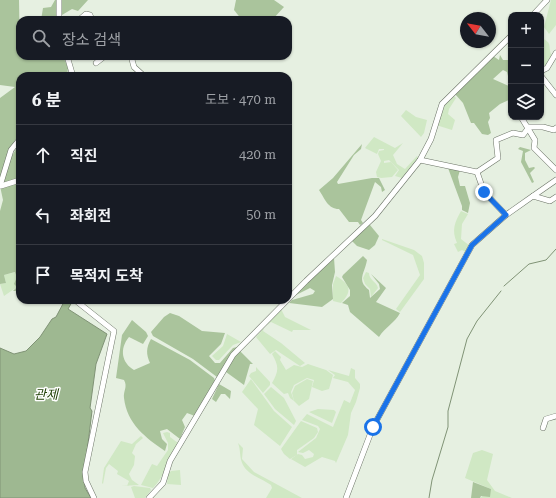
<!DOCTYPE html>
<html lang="ko">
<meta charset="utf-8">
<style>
body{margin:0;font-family:"Roboto Serif","Noto Sans KR",serif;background:#242831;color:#f1f3f6}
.controls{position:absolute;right:12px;top:12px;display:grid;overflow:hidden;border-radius:8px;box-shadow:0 1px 3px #0004}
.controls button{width:36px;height:36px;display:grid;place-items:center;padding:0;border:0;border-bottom:1px solid #363941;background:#171b24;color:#f1f3f6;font:20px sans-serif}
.compass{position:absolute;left:460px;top:12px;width:36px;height:36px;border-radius:50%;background:#171b24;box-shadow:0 1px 3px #0004;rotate:301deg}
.stop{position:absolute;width:12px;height:12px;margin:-9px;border:3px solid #1a73e8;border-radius:50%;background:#fff}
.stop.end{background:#1a73e8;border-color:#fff;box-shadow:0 1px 4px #0008}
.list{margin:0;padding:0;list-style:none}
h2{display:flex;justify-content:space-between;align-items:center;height:52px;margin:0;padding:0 16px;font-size:17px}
h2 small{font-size:13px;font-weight:400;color:#9ea1a6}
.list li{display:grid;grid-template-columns:26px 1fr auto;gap:12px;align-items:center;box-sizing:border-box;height:60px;padding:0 16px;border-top:1px solid #363941}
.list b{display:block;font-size:15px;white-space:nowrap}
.list em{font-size:13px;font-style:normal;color:#9ea1a6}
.icon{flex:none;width:22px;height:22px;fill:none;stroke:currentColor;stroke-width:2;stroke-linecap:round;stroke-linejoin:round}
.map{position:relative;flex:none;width:556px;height:498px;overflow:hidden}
.search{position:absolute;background:#171b24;box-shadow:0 1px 3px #0004;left:16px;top:16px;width:276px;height:44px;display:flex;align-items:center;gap:10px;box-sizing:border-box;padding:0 14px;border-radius:12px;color:#9ea1a6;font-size:15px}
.panel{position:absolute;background:#171b24;box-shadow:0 1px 3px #0004;left:16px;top:72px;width:276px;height:232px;border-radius:12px}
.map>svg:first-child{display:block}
.green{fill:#d0e8c4}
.forest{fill:#aac49c}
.water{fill:#9eb891;stroke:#809376}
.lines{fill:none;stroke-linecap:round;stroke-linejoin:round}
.stream{stroke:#809376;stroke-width:1}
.minor-casing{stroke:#6b7366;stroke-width:6}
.minor{stroke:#fff;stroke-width:5}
.route{stroke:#1a73e8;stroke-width:5}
.labels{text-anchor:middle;stroke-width:3;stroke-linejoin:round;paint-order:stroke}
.water-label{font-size:13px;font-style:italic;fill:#214207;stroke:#fff}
</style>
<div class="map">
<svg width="556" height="498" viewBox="0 0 556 498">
<rect width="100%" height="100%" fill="#e6f0e1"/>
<g class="green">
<polygon points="551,0 556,0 556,25 549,34 544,27"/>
<path d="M 541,38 C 554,43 547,47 552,56 L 545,66 L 541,61 Z"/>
<polygon points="454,96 456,98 449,109 448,114 455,120 452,130 436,125 445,105"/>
<polygon points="406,110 416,117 427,120 424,133 421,137 401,116"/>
<polygon points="374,137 395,148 403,143 393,155 397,164 405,169 417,156 418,158 402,178 395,176 399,170 389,160 384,161 384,149 379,149 377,154 365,148"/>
<polygon points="384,150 384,163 391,162 398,170 392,177 381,178 377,177 376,172 381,161 378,154 379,151"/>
<path d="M 461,211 L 468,214 L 462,224 L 461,239 L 470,246 L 467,253 L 462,250 L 458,252 L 454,244 L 457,243 C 451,230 455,222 461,211 Z"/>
<polygon points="382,239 414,250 422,256 424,263 424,279 400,312 396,309 420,275 413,255 382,240"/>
<polygon points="16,272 17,277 17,287 4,296 0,284 6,283 4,275"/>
<path d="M 366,272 L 369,273 C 369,280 377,282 378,288 L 371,297 L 370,289 L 365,284 L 363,278 Z"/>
<path d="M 336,276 C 350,284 353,291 341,303 L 333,301 L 333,284 Z"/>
<polygon points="281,309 285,317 311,330 293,330 292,332 271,322 266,326"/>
<polygon points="264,328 263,331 281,343 305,363 300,366 276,350 270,354 256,337"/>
<polygon points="227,334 241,342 233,345 219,360 216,360 212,356 223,346"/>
<path d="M 275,351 L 281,357 L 280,360 L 286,370 L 294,365 L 302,367 L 308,364 L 326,370 L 333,375 L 329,389 L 322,391 L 312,387 L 314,380 L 307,378 L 294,385 L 291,392 L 294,401 L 290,398 L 288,393 L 284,394 L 272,383 C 279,371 279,366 272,354 Z"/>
<polygon points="256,367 270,382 270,385 263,393 249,376 251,373 256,371"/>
<polygon points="351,368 355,370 355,378 360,384 360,388 356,402 351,413 348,435 336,463 335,461 322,457 305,467 291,459 298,454 302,455 305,459 313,457 314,454 309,450 303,453 298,452 316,438 320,429 318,426 302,420 307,414 333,427 344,400 350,403 355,390 348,382 333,378 335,375 328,370 349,376"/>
<polygon points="251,379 274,411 292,427 280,446 254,425 258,409 242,392"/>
<polygon points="307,379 313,381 309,399 299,406 294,401 292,393 295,386"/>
<polygon points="271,387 284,398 296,421 294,425 275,409 264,394"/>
<polygon points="318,409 334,410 336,412 332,423 309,412"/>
<polygon points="301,421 317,428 318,432 314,438 297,450 297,455 290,459 284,454 281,449"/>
<path d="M 167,432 L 170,433 L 170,437 L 178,443 C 169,458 165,476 153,488 L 141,485 L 152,464 L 157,466 L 168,450 L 168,443 L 163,433 Z"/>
<polygon points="141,436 143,438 136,444 132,453 135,456 134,465 129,474 132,480 139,485 121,486 127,486 129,481 117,474 118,471 109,464 106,468 103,484 102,483 104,468 121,441 132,444"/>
<path d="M 238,443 L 243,448 L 242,459 L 254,472 L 302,498 L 266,498 L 272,488 L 271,485 C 263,479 248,475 243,465 C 239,457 241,450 238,443 Z"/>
<polygon points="482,450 493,454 487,480 495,491 512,498 480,498 491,489 465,478 473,453"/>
<polygon points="180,470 181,485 167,484 168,474 171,471"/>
<polygon points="134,486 150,488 151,490 145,498 135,498 131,487"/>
</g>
<g class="forest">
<polygon points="0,0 19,0 20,56 63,56 68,68 67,76 20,76 20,136 15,140 8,152 11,157 20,143 20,291 13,291 17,287 14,284 17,277 15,272 4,275 6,283 0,284 0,211 3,200 0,186 0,98 15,87 0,85"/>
<polygon points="55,0 88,0 78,11 72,9 62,15 58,7 58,20 41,20 43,8 51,7"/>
<polygon points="236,0 274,0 284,7 272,20 242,20 234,10"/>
<polygon points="500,55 503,60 511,60 511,78 509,80 507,72 503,70 493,79 511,87 511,99 500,104 489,113 490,118 488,122 491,133 488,135 482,134 474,123 471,123 463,103 455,94 493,56 499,60"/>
<path d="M 362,144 L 361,149 L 354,155 L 337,182 L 338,184 L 372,178 L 379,178 L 385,190 L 382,192 L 381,187 L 375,182 L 361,220 L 363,223 L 360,225 L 358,222 L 349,222 L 339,209 C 328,209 325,199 319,190 L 333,178 Z"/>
<polygon points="520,147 531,150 525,153 525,160 529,168 534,167 535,168 530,173 534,182 532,183 521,162 523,151 518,149"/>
<polygon points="448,168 460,170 458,177 460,186 465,186 470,203 468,213 462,210 462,206"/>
<polygon points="368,225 370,225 379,236 375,245 369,250 357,246 352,241"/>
<path d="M 363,256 L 367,260 C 365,273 356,280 369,290 L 370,298 L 380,289 L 379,284 L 371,274 L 386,288 L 376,302 L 400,313 C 395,323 385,327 379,337 L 350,312 L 348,305 L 342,303 L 350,296 L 350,290 L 342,277 L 343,275 Z"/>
<polygon points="334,258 335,272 332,285 333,299 322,307 289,303 292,300 313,294 315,291 310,288 294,296"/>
<polygon points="170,313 179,316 202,331 225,333 221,344 209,356 215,363 220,363 233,348 237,347 217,377 193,359 153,336 151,332 164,317"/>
<path d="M 132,320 L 146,332 L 148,336 L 143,344 L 129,337 C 119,349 122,363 134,370 L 150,363 C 146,354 146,348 151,339 L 190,360 L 214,378 L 215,381 L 195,416 L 187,413 L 182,420 L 185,427 L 180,439 L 167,429 L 160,431 L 162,439 L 167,444 L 165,451 C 146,438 127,424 124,398 C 123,391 128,387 124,380 L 116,378 L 122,335 Z"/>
<polygon points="240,351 253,364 250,364 244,385 226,372 235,356"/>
<polygon points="219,384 231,391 230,399 225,394 221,394 216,402 212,399"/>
<polygon points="473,482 491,489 490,497 481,496 480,498 471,498"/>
</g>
<polygon class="water" points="65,300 72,302 68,309 107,334 96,364 90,408 92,411 84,476 85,488 91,498 0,498 0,348 14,354 26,351 40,337 52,319 56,317"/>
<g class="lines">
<g class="stream">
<polyline points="504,286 529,264 546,260 556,249"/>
<polyline points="429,498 432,480 448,427 448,411 467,339 477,321 501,291"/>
</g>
<g class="minor-casing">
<g id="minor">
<polyline points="59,0 59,20"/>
<polyline points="533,15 547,0"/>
<polyline points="79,20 86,14 90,15 92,20"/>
<polyline points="67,56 72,73 70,76"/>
<polyline points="131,56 134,67 144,76"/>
<polyline points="96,63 105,56"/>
<polyline points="541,71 547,68 556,53"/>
<polyline points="541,76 556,95"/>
<polyline points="521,117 535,140 534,148 556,170"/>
<polyline points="420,160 477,172 484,192 506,215 533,196 550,201 556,197"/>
<polyline points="477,172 498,158 496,140 513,133 523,135 529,127 543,127 554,130 556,128"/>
<polyline points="0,186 11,150 20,139"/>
<polyline points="1,186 20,180"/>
<polyline points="533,196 556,180"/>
<polyline points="75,300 114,331 85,472 86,481 94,498"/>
<polyline points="543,428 546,419 556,416"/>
<polyline points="149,498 163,483 170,461 233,355 306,281 375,216 420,160 431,139 442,104 511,36"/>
<polyline points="346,498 373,427 472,245 506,215"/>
</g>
</g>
<use href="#minor" class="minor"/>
</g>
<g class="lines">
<polyline class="route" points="373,427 472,245 506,215 484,192"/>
</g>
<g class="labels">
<g class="water-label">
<text x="46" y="399">관제</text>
</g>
</g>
</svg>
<div class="controls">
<button>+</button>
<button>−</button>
<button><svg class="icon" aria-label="layers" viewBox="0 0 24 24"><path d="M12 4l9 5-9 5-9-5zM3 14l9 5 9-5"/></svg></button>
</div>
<svg class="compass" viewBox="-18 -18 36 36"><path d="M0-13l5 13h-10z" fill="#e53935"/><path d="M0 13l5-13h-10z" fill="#9ea1a6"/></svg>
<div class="stop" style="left:373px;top:427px"></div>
<div class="stop end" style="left:484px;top:192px"></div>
<div class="search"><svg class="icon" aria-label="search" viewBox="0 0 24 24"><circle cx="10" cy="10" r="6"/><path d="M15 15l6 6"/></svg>장소 검색</div>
<section class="panel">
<h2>6 분<small>도보 · 470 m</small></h2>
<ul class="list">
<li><svg class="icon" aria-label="ahead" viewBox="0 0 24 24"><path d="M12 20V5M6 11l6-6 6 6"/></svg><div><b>직진</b></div><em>420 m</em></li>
<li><svg class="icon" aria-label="left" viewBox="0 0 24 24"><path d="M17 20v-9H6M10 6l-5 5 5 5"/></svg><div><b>좌회전</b></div><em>50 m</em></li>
<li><svg class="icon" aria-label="arrive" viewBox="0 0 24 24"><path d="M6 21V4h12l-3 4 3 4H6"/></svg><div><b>목적지 도착</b></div></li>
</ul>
</section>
</div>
